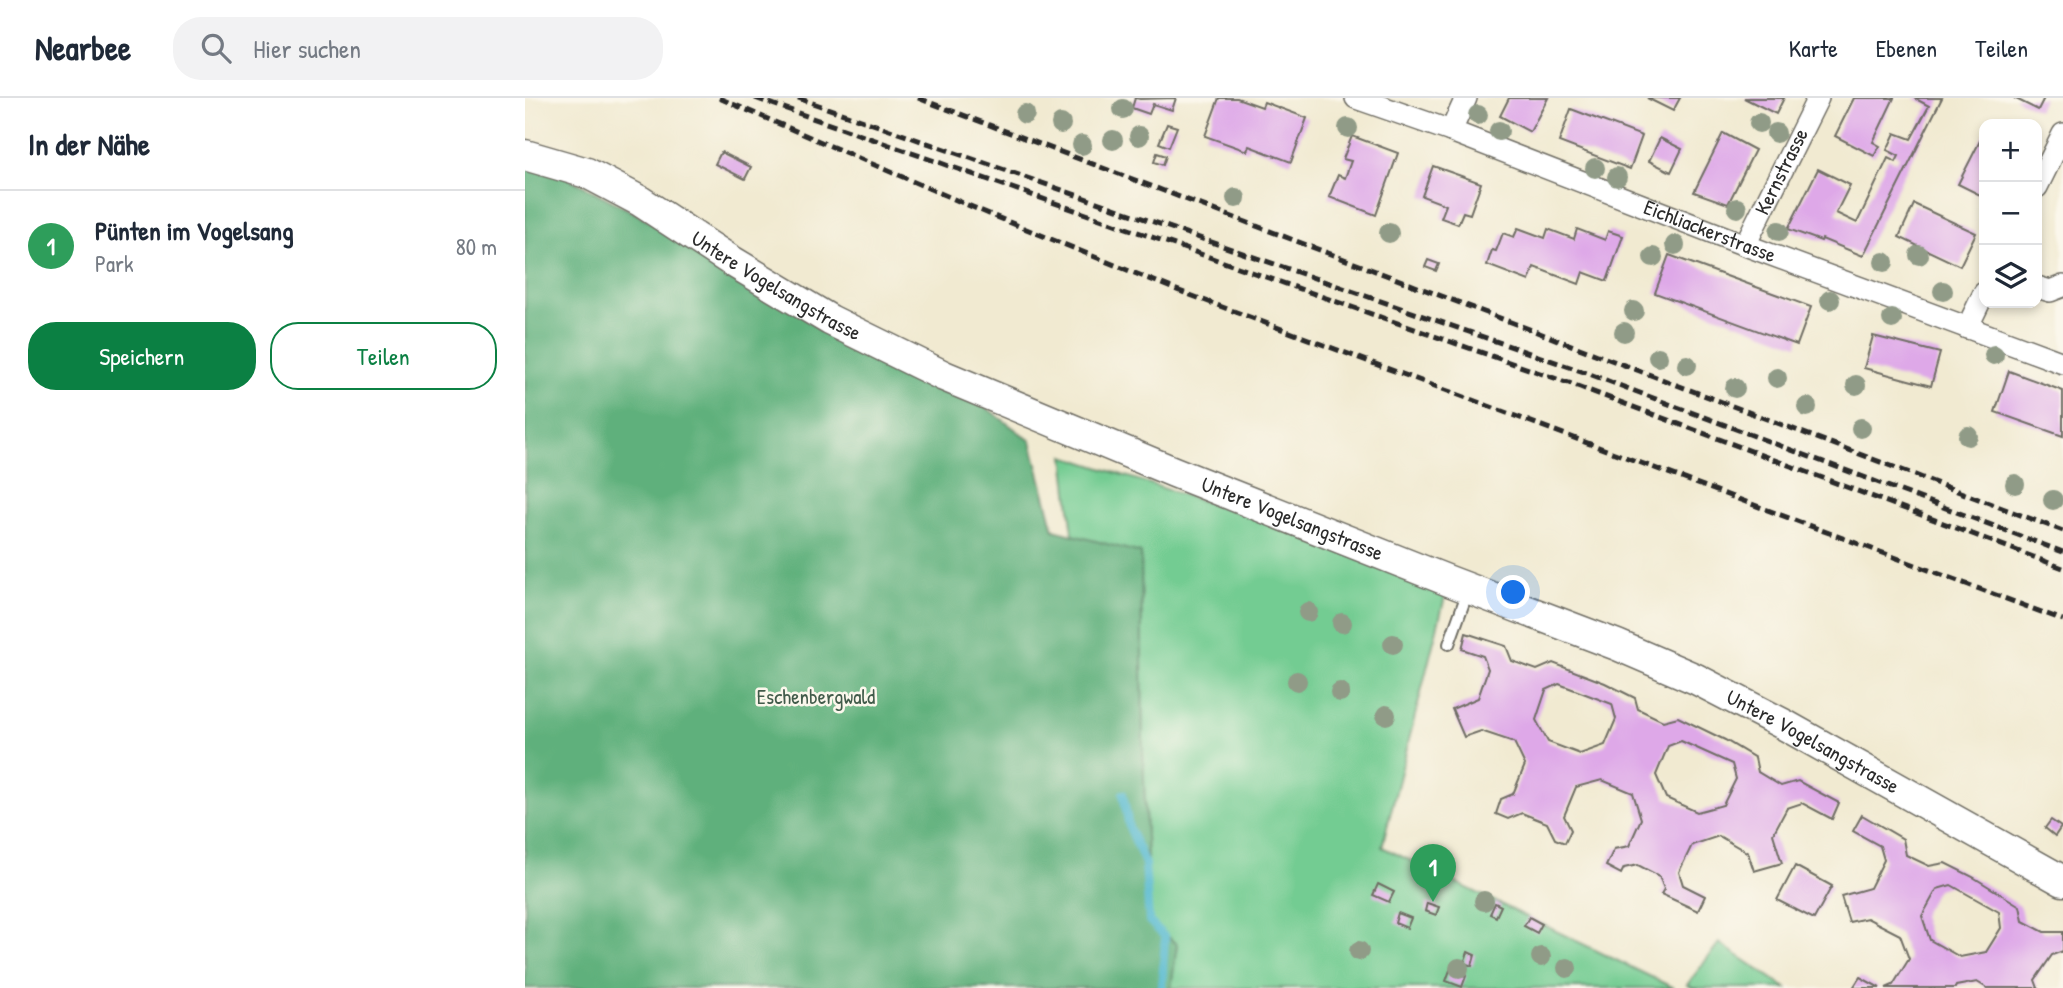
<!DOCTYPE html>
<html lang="de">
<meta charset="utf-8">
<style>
body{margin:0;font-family:"Patrick Hand",sans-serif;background:#f2f2f3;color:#1f2937}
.controls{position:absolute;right:21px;top:21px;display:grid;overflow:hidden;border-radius:14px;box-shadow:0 4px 10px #0003}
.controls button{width:63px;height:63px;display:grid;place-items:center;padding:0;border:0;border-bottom:2px solid #e0e1e3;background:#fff;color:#1f2937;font:35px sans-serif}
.you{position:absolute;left:989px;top:495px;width:24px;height:24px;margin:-18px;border:5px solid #fff;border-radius:50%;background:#1a73e8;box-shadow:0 0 0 10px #1a73e833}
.badge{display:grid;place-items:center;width:46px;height:46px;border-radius:50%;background:#0b8043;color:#fff;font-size:23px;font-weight:700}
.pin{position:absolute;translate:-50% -58px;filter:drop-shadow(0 2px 4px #0008)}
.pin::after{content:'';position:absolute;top:37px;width:24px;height:21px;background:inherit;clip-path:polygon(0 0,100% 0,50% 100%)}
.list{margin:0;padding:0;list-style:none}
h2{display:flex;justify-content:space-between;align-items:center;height:91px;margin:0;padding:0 28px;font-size:30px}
h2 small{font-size:23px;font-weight:400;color:#747a83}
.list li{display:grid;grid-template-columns:46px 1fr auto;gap:21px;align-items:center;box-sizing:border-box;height:112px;padding:0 28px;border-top:2px solid #e0e1e3}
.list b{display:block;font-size:26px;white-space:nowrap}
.list p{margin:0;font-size:23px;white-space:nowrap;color:#747a83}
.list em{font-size:23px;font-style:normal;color:#747a83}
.actions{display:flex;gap:14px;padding:21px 28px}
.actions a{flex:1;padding:16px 0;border:2px solid #0b8043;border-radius:28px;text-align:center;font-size:24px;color:#0b8043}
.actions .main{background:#0b8043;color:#fff}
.icon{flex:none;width:38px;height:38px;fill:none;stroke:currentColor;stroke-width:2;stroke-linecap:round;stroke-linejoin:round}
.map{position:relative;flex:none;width:1538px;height:890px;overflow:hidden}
header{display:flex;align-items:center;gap:42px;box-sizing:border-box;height:98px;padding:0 35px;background:#fff;border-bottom:2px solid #e0e1e3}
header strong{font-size:33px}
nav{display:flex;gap:38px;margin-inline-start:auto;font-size:24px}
.search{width:490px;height:63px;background:#f2f2f3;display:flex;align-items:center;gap:18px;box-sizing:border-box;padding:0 24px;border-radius:28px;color:#747a83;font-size:26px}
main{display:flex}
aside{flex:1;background:#fff}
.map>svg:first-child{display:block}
.green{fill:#73cc92;stroke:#4f7c5e;stroke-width:2}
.forest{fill:#5eb07c;stroke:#446e54;stroke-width:2}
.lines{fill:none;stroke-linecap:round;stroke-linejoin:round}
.stream{stroke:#50b7ce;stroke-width:8}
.building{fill:#dea8e8;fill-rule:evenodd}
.service-casing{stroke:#706e65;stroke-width:14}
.minor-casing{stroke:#706e65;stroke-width:24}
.secondary-casing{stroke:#706e65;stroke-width:33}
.service{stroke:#fff;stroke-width:10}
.minor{stroke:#fff;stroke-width:21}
.secondary{stroke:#fff;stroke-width:30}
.rail{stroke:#2b2b2b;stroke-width:5;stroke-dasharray:10 5;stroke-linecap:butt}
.tree{fill:#909b87}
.labels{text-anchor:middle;stroke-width:5;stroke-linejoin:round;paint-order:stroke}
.street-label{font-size:21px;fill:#2b2b2b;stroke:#fbf7ec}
.park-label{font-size:21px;fill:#415b4a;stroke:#fbf7ec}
</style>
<header>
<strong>Nearbee</strong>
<div class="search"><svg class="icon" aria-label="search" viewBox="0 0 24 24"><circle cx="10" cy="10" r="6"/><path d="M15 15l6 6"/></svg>Hier suchen</div>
<nav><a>Karte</a><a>Ebenen</a><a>Teilen</a></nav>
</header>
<main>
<aside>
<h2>In der Nähe<small></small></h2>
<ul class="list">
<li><span class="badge" style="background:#2e9e5b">1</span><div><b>Pünten im Vogelsang</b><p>Park</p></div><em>80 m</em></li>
</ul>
<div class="actions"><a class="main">Speichern</a><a>Teilen</a></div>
</aside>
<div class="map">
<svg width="1538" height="890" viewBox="0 0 1538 890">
<rect width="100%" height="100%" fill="#fbf7ec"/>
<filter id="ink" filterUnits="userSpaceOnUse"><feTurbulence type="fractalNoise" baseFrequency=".0143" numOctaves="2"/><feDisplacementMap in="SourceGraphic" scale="14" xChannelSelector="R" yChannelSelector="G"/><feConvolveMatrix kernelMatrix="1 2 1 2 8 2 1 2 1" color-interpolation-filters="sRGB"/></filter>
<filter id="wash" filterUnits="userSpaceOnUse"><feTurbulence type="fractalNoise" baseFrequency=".00686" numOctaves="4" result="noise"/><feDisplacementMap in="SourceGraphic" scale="28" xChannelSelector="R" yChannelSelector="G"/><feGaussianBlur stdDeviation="1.57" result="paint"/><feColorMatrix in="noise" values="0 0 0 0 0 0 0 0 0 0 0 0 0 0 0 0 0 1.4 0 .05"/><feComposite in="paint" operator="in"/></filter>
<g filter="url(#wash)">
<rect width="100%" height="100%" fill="#f1ead1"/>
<g class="green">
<polygon points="539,358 924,483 857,749 1149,890 646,890 652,847 624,822 618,654 616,456 548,437"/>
<polygon points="1194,845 1261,890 1168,890 1162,887"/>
</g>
<polygon class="forest" points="0,57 419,278 506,343 529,432 616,455 618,654 624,822 652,847 646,890 0,890"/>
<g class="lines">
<polyline class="stream" points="598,696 604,729 620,766 624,823 640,839 637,890"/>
</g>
<g id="blocks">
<g class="building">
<polygon points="610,0 615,1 651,0 647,12 628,6 624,16 607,10"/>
<polygon points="694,0 712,0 737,9 739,4 782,20 766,64 724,48 722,53 680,38"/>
<polygon points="984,0 1023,0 1005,34 975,18"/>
<polygon points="1122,0 1155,0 1148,13"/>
<polygon points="1219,0 1259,0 1251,16"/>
<polygon points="1329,0 1369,0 1348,44 1355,48 1349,58 1310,38"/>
<polygon points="1389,0 1417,0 1338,158 1297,141 1296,143 1263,131 1293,71 1325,87 1311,115 1332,125 1363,60 1371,64 1374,58 1362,52 1370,35 1386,41 1404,8"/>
<polygon points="1489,0 1519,0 1513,12"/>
<polygon points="1046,11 1117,38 1105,71 1034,44"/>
<polygon points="642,26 652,29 644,49 634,45"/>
<polygon points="1198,35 1230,52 1203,106 1169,94"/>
<polygon points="1459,35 1459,99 1433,86"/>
<polygon points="827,38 873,55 851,117 804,99 813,77 820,80 826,63 818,61"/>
<polygon points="1135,40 1157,51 1146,74 1124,63"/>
<polygon points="196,54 226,69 220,81 190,66"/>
<polygon points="632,55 641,58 638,67 629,64"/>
<polygon points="908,68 956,85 945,116 938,114 933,126 916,120 921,107 897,98"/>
<polygon points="1389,106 1451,135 1435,168 1374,139"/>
<polygon points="993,130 1020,140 1023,131 1049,141 1052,131 1080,142 1083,133 1098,138 1082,183 1058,174 1054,186 1009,169 1004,183 962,167 967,152 971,153 978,135 989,139"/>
<polygon points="1144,157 1286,209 1272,247 1130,195"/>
<polygon points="903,162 914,166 911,173 900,169"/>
<polygon points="1348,238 1415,255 1406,288 1339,270"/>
<polygon points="1484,273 1538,293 1538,338 1470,314"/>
<path d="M 941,535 L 981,548 L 987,563 L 1012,572 L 1028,565 L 1080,585 L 1110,600 L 1113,611 L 1138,623 L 1153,619 L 1200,642 L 1230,660 L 1233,674 L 1256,688 L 1273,683 L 1314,705 L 1307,721 L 1277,705 L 1262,710 L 1248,736 L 1257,765 L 1229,773 L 1223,755 L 1194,738 L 1167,747 L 1154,774 L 1158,787 L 1180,798 L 1173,813 L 1136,796 L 1139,791 L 1134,778 L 1113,767 L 1099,770 L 1096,776 L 1081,768 L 1089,751 L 1104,748 L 1116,721 L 1108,695 L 1077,682 L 1051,689 L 1039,718 L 1046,732 L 1040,745 L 1030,741 L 1022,725 L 997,715 L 983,721 L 971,716 L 976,701 L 988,696 L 1000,667 L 989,644 L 956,633 L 939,639 L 927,611 L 953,600 L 963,571 L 958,558 L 937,551 ZM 1034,586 L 1087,606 L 1091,621 L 1080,647 L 1055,656 L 1023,644 L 1011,622 L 1021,592 ZM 1156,643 L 1207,666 L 1211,681 L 1198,707 L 1172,714 L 1141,700 L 1131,677 L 1143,648 Z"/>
<path d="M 1337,717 L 1378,741 L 1381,757 L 1404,768 L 1420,765 L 1448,779 L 1495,808 L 1498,823 L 1519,834 L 1538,834 L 1538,853 L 1527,857 L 1510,882 L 1513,890 L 1462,890 L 1452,884 L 1431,888 L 1430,890 L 1361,890 L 1368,887 L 1384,861 L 1375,837 L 1342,820 L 1324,824 L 1316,798 L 1345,790 L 1359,762 L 1355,748 L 1328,733 ZM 1426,787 L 1474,814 L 1476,830 L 1461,854 L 1435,859 L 1405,842 L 1397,818 L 1412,791 Z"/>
<polygon points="1526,722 1536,729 1530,738 1520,730"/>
<polygon points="1270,768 1307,788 1289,821 1252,802"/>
<polygon points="853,786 869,794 864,804 848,797"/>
<polygon points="902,805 914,809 911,817 900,813"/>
<polygon points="970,805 976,808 971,819 965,816"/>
<polygon points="873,815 886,820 882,830 870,825"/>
<polygon points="1004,819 1017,826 1012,835 999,828"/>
<polygon points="943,854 950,857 947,868 939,865"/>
<polygon points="925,872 941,878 937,889 921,883"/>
<polygon points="1335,879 1355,890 1328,890"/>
</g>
</g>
</g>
<g filter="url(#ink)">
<use href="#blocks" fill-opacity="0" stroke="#706e65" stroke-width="2"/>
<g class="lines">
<g class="service-casing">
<polyline id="service" points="924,546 943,493"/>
</g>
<g class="minor-casing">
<g id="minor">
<path id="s1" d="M 831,0 L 926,33 L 1220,147 L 1538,265"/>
<polyline points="926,33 941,0"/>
<polyline points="1512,89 1538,36"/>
<path id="s2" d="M 1220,147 L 1293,0"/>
<polyline points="1512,189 1525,193 1538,188"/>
<polyline points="1442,230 1459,195"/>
</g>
</g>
<g class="secondary-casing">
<g id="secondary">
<path id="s3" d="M 0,57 L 62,75 L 115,103 L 205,162 L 305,222 L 419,278 L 649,374 L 924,483 L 1092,547 L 1171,581 L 1258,626 L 1538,783"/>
</g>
</g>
<use href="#service" class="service"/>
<use href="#minor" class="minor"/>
<use href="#secondary" class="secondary"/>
<g class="rail">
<polyline points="194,0 452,111 649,191 1538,522"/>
<polyline points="230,0 1055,289 1538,470"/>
<polyline points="273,0 1059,274 1538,454"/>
<polyline points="393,0 1538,433"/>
</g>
</g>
<g class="tree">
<circle cx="598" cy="11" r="10"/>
<circle cx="500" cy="16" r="10"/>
<circle cx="953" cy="17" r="10"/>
<circle cx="1234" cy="25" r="10"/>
<circle cx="536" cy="26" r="10"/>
<circle cx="823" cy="30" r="10"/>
<circle cx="974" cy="33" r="10"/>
<circle cx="1251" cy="35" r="10"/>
<circle cx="614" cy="38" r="10"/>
<circle cx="588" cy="42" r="10"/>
<circle cx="557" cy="47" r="10"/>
<circle cx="1070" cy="70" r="10"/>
<circle cx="1092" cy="79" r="10"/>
<circle cx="711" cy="100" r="10"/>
<circle cx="1212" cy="110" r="10"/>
<circle cx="1254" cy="133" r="10"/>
<circle cx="864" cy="135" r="10"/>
<circle cx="1150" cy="147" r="10"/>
<circle cx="1394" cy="157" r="10"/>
<circle cx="1128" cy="159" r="10"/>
<circle cx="1359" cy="164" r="10"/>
<circle cx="1418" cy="193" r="10"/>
<circle cx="1305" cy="202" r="10"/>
<circle cx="1109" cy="213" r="10"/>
<circle cx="1367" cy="221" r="10"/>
<circle cx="1099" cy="234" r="10"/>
<circle cx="1469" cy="257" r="10"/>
<circle cx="1133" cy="259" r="10"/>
<circle cx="1162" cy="267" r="10"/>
<circle cx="1252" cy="280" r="10"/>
<circle cx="1331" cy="287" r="10"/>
<circle cx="1210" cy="290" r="10"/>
<circle cx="1282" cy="309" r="10"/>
<circle cx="1336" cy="330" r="10"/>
<circle cx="1443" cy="338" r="10"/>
<circle cx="1490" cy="386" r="10"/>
<circle cx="1528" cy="402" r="10"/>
<circle cx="783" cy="514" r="10"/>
<circle cx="817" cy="525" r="10"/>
<circle cx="868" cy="546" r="10"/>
<circle cx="772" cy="583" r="10"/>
<circle cx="815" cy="594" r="10"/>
<circle cx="861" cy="617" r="10"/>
<circle cx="959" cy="803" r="10"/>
<circle cx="834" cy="853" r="10"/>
<circle cx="1016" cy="859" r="10"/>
<circle cx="934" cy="870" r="10"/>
<circle cx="1042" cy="870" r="10"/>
</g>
</g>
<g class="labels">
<g class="street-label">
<text dy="7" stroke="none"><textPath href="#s2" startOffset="82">Kernstrasse</textPath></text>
<text dy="7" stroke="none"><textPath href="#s1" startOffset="378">Eichliackerstrasse</textPath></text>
<text dy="7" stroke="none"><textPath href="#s3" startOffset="285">Untere Vogelsangstrasse</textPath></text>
<text dy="7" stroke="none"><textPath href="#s3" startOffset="852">Untere Vogelsangstrasse</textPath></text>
<text dy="7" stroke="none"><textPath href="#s3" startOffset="1419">Untere Vogelsangstrasse</textPath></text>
</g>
<g class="park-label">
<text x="291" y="606">Eschenbergwald</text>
</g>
</g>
</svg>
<div class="controls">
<button>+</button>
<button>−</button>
<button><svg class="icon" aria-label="layers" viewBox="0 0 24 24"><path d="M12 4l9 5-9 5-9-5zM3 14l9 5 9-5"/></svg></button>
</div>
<div class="you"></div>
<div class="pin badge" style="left:908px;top:804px;background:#2e9e5b">1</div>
</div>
</main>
